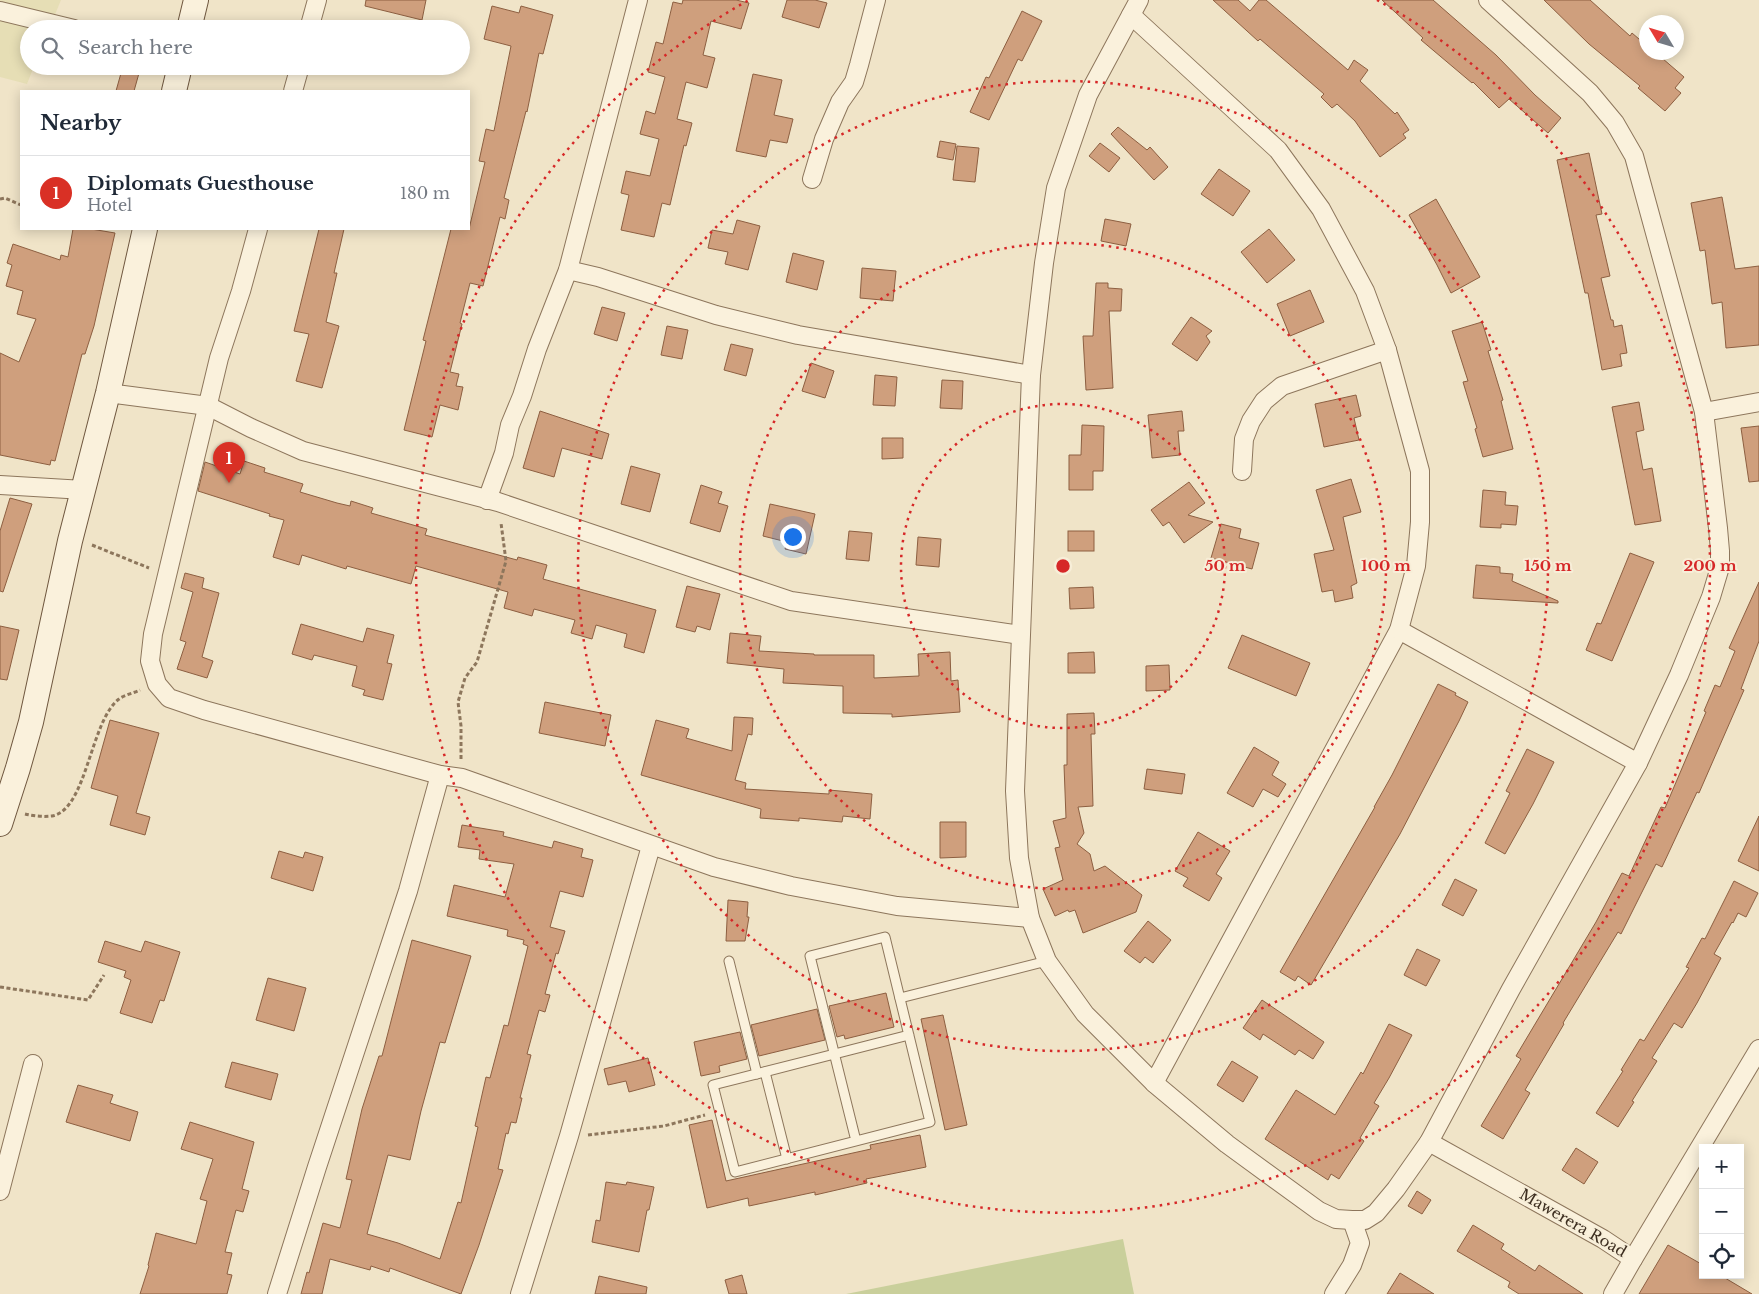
<!DOCTYPE html>
<meta charset="utf-8">
<style>
body{margin:0;font-family:"Libre Baskerville",serif;background:#f2f2f3;color:#1f2937}
.controls{position:absolute;right:15px;bottom:15px;display:grid;overflow:hidden;border-radius:0px;box-shadow:0 2px 12px #0003}
.controls button{width:45px;height:45px;display:grid;place-items:center;padding:0;border:0;border-bottom:1px solid #e0e1e3;background:#fff;color:#1f2937;font:25px sans-serif}
.compass{position:absolute;left:1639px;top:15px;width:45px;height:45px;border-radius:50%;background:#fff;box-shadow:0 2px 12px #0003;rotate:308deg}
.you{position:absolute;left:792px;top:536px;width:18px;height:18px;margin:-12px;border:4px solid #fff;border-radius:50%;background:#1a73e8;box-shadow:0 0 0 8px #1a73e833}
.badge{display:grid;place-items:center;width:32px;height:32px;border-radius:50%;background:#d93025;color:#fff;font-size:16px;font-weight:700}
.pin{position:absolute;translate:-50% -41px;filter:drop-shadow(0 1px 2px #0008)}
.pin::after{content:'';position:absolute;top:26px;width:18px;height:15px;background:inherit;clip-path:polygon(0 0,100% 0,50% 100%)}
.list{margin:0;padding:0;list-style:none}
h2{display:flex;justify-content:space-between;align-items:center;height:65px;margin:0;padding:0 20px;font-size:21px}
h2 small{font-size:16px;font-weight:400;color:#747a83}
.list li{display:grid;grid-template-columns:32px 1fr auto;gap:15px;align-items:center;box-sizing:border-box;height:75px;padding:0 20px;border-top:1px solid #e0e1e3}
.list b{display:block;font-size:19px;white-space:nowrap}
.list p{margin:0;font-size:16px;white-space:nowrap;color:#747a83}
.list em{font-size:16px;font-style:normal;color:#747a83}
.icon{flex:none;width:28px;height:28px;fill:none;stroke:currentColor;stroke-width:2;stroke-linecap:round;stroke-linejoin:round}
.map{position:relative;flex:none;width:1759px;height:1294px;overflow:hidden}
.search{position:absolute;background:#fff;box-shadow:0 2px 12px #0003;left:20px;top:20px;width:450px;height:55px;display:flex;align-items:center;gap:12px;box-sizing:border-box;padding:0 18px;border-radius:28px;color:#747a83;font-size:19px}
.panel{position:absolute;background:#fff;box-shadow:0 2px 12px #0003;left:20px;top:90px;width:450px;height:140px;border-radius:0px}
.map>svg:first-child{display:block}
.farmland{fill:#e6deb5}
.green{fill:#c9cf9b}
.building{fill:#cf9f7d;stroke:#8d5f41}
.lines{fill:none;stroke-linecap:round;stroke-linejoin:round}
.lane-casing{stroke:#8d765c;stroke-width:11}
.street-casing{stroke:#8d765c;stroke-width:20}
.secondary-casing{stroke:#6f573f;stroke-width:26}
.path{stroke:#8d765c;stroke-width:3;stroke-dasharray:4 2.5;stroke-linecap:butt}
.lane{stroke:#faf1dc;stroke-width:9}
.street{stroke:#faf1dc;stroke-width:18}
.secondary{stroke:#faf1dc;stroke-width:24}
.ring{fill:none;stroke:#d62828;stroke-width:2.5;stroke-dasharray:2.5 5}
.labels{text-anchor:middle;stroke-width:4;stroke-linejoin:round;paint-order:stroke}
.street-label{font-size:15px;fill:#3d2e20;stroke:#f7eed8}
.centre{fill:#d62828;stroke:#f7eed8;stroke-width:2.5}
.ring-label{font-size:15px;text-anchor:middle;font-weight:bold;fill:#d62828;stroke:#f7eed8;stroke-width:4;stroke-linejoin:round;paint-order:stroke}
</style>
<div class="map">
<svg width="1759" height="1294" viewBox="0 0 1759 1294">
<rect width="100%" height="100%" fill="#f0e4c8"/>
<polygon class="farmland" points="0,0 61,0 49,29 29,29 29,66 34,66 27,84 0,77"/>
<polygon class="green" points="1123,1239 1134,1294 846,1294"/>
<g class="building">
<polygon points="366,0 426,0 422,20 365,6"/>
<polygon points="683,0 736,0 749,3 741,29 711,21 703,55 715,58 707,88 686,82 677,119 692,123 686,146 684,145 670,205 662,203 654,237 621,230 629,195 621,193 626,171 650,176 659,139 640,134 646,111 655,114 665,77 648,72 656,42 663,44 673,2 682,4"/>
<polygon points="787,0 815,0 827,3 819,28 782,17"/>
<polygon points="1213,0 1238,0 1250,11 1259,0 1266,0 1348,70 1354,60 1368,70 1360,81 1395,114 1397,112 1409,130 1403,134 1406,138 1380,157 1355,121 1337,104 1332,108 1321,97 1324,94 1260,39 1258,41"/>
<polygon points="1382,0 1433,0 1496,55 1535,95 1561,118 1548,133 1509,99 1499,108 1473,82 1472,83 1421,40 1423,38"/>
<polygon points="1544,0 1590,0 1630,36 1632,33 1646,45 1646,52 1655,52 1684,77 1675,88 1681,93 1665,111 1638,88 1640,86 1589,44"/>
<polygon points="492,6 519,13 521,6 553,15 543,54 539,53 527,112 526,111 504,198 509,200 505,219 500,217 483,286 470,283 460,323 462,324 450,372 459,374 456,386 463,387 458,410 440,405 432,437 404,430 426,341 423,340 451,229 469,229 485,162 479,161 486,129 494,131 511,46 484,39"/>
<polygon points="1022,11 1042,21 1022,61 1018,59 989,120 970,112 986,77 989,78"/>
<polygon points="123,66 141,66 134,91 116,91"/>
<polygon points="753,74 782,80 774,115 793,119 787,143 770,140 766,157 736,151"/>
<polygon points="1118,127 1147,150 1150,147 1168,167 1154,180 1111,134"/>
<polygon points="940,141 956,144 953,160 937,157"/>
<polygon points="1100,143 1120,158 1109,172 1089,156"/>
<polygon points="957,146 979,148 975,182 953,180"/>
<polygon points="1589,153 1602,214 1596,215 1610,276 1601,278 1611,320 1613,320 1614,327 1622,325 1627,353 1620,354 1622,366 1602,370 1588,293 1585,293 1557,160"/>
<polygon points="1219,169 1250,191 1233,216 1201,194"/>
<polygon points="1722,197 1735,269 1759,266 1759,345 1726,348 1722,302 1712,304 1705,250 1700,251 1691,203"/>
<polygon points="1436,199 1480,277 1451,293 1437,265 1409,215"/>
<polygon points="1105,219 1131,224 1126,246 1101,241"/>
<polygon points="737,220 760,226 748,270 725,264 728,252 708,248 712,230 733,234"/>
<polygon points="73,229 91,229 115,233 94,326 85,354 82,354 55,461 51,460 50,465 0,455 0,353 19,362 36,319 17,314 23,291 6,286 12,265 7,263 13,244 60,260 61,255 68,257"/>
<polygon points="319,229 344,229 334,273 337,273 326,322 339,326 322,388 296,381 309,334 294,331"/>
<polygon points="1269,229 1295,260 1267,283 1241,252"/>
<polygon points="793,253 824,261 817,290 786,282"/>
<polygon points="862,268 896,271 893,301 860,298"/>
<polygon points="1096,283 1108,283 1108,288 1122,289 1121,311 1109,311 1113,388 1086,390 1083,336 1093,336"/>
<polygon points="1310,290 1324,322 1290,336 1277,304"/>
<polygon points="602,307 625,313 617,341 594,334"/>
<polygon points="1191,317 1212,331 1206,336 1210,342 1197,361 1172,344"/>
<polygon points="1482,322 1491,350 1488,351 1503,400 1501,401 1513,449 1483,457 1475,429 1477,428 1463,382 1468,381 1452,331"/>
<polygon points="667,326 688,330 682,359 661,355"/>
<polygon points="731,344 753,349 746,376 724,370"/>
<polygon points="811,363 834,371 825,398 802,391"/>
<polygon points="875,375 897,377 895,406 873,405"/>
<polygon points="942,380 963,381 962,409 940,408"/>
<polygon points="1356,395 1361,416 1354,418 1359,440 1324,447 1315,404"/>
<polygon points="1639,402 1644,430 1636,432 1643,470 1652,468 1661,521 1635,525 1612,407"/>
<polygon points="540,411 609,434 602,459 562,448 554,477 523,468"/>
<polygon points="1182,411 1184,431 1178,431 1180,455 1152,458 1148,415"/>
<polygon points="1082,425 1104,426 1103,471 1093,471 1093,490 1069,490 1069,455 1081,455"/>
<polygon points="1759,426 1759,481 1749,482 1741,428"/>
<polygon points="882,438 903,438 903,458 882,459"/>
<polygon points="244,461 265,468 264,472 303,484 300,492 337,503 350,506 351,501 373,508 371,513 427,529 425,535 517,560 518,557 547,565 543,579 656,610 644,653 624,647 627,634 596,625 592,639 571,633 575,620 534,609 532,616 504,608 508,592 416,566 411,584 347,566 346,569 302,555 299,565 273,557 284,520 269,516 270,514 198,491 205,462 240,474"/>
<polygon points="631,466 660,474 650,512 621,504"/>
<polygon points="1351,479 1361,512 1343,517 1357,583 1351,586 1353,598 1335,602 1333,590 1322,592 1314,554 1334,550 1316,490"/>
<polygon points="1189,482 1205,503 1188,515 1213,522 1184,543 1169,522 1163,526 1151,510"/>
<polygon points="701,485 722,492 718,503 728,506 720,532 690,523"/>
<polygon points="1483,490 1506,492 1505,505 1518,506 1516,525 1501,524 1501,528 1480,527"/>
<polygon points="10,498 32,504 3,592 0,591 0,531"/>
<polygon points="770,504 815,514 806,554 785,549 787,542 763,536"/>
<polygon points="1221,524 1241,529 1239,538 1259,543 1252,569 1211,558"/>
<polygon points="849,531 872,533 869,561 846,559"/>
<rect x="1068" y="531" width="26" height="20"/>
<polygon points="918,537 941,539 939,567 916,565"/>
<polygon points="1630,553 1654,562 1612,661 1586,650 1597,623 1601,624"/>
<polygon points="1476,565 1500,567 1500,573 1513,574 1512,581 1558,601 1558,603 1473,598"/>
<polygon points="185,573 204,578 202,588 219,593 202,657 213,661 207,678 177,669 186,642 180,640 193,592 181,588"/>
<polygon points="1759,582 1759,641 1741,689 1744,690 1699,793 1697,792 1662,867 1656,864 1621,934 1618,932 1563,1023 1564,1024 1525,1090 1530,1093 1503,1139 1481,1126 1521,1059 1516,1056 1596,922 1622,873 1629,876 1661,807 1665,808 1706,712 1704,711 1715,685 1720,687 1735,651 1729,648"/>
<polygon points="687,586 720,594 710,630 697,626 695,632 676,627"/>
<polygon points="1093,587 1094,608 1070,609 1069,588"/>
<polygon points="301,624 363,642 367,628 394,635 387,663 392,664 383,700 363,695 365,690 352,686 357,666 314,655 312,660 292,654"/>
<polygon points="0,626 19,630 7,680 0,679"/>
<polygon points="730,633 761,636 759,651 814,654 814,655 874,655 874,678 919,676 918,654 950,652 951,681 958,680 960,712 892,717 892,714 843,713 843,686 783,683 784,669 727,663"/>
<polygon points="1242,635 1310,663 1296,696 1228,668"/>
<polygon points="1094,652 1095,673 1068,673 1068,653"/>
<polygon points="1169,665 1170,690 1146,691 1146,666"/>
<polygon points="1438,684 1456,693 1455,695 1468,702 1459,721 1400,834 1311,985 1298,976 1295,981 1280,972 1375,807 1374,807 1392,775"/>
<polygon points="545,702 611,715 605,746 539,733"/>
<polygon points="1094,713 1095,734 1091,734 1093,806 1078,807 1084,833 1077,844 1090,854 1094,871 1105,866 1142,895 1136,912 1083,933 1075,910 1069,912 1068,910 1055,916 1043,889 1063,880 1055,848 1060,847 1053,821 1066,818 1064,765 1067,765 1067,714"/>
<polygon points="734,717 753,718 752,735 748,734 735,780 746,783 745,789 829,794 829,790 872,794 870,819 843,816 842,822 799,818 799,821 760,818 761,809 641,775 656,720 689,729 686,738 732,751"/>
<polygon points="110,720 159,733 136,813 150,817 145,835 110,825 118,796 91,788"/>
<polygon points="1254,747 1279,762 1272,775 1286,784 1278,797 1263,789 1253,807 1227,793"/>
<polygon points="1527,749 1554,762 1533,804 1505,854 1485,843 1510,793 1506,791"/>
<polygon points="1147,769 1185,774 1182,794 1144,789"/>
<polygon points="1759,816 1759,871 1738,861"/>
<polygon points="940,822 966,822 966,857 940,858"/>
<polygon points="462,825 504,832 503,836 552,848 554,841 583,849 581,857 593,860 583,897 560,891 550,927 565,931 558,954 556,953 545,994 550,995 545,1012 539,1010 527,1054 531,1055 520,1098 522,1098 516,1123 511,1122 508,1134 506,1133 498,1169 503,1170 479,1245 461,1294 390,1268 389,1272 371,1266 370,1270 330,1259 322,1294 301,1294 307,1272 309,1273 323,1223 340,1228 352,1180 346,1179 362,1109 379,1056 382,1056 412,940 471,956 445,1043 440,1042 421,1111 410,1160 388,1155 367,1234 398,1243 440,1259 458,1202 461,1203 478,1127 475,1126 486,1077 490,1078 504,1025 508,1026 528,946 523,944 524,940 507,936 508,930 447,916 454,885 505,897 514,864 479,859 480,850 458,847"/>
<polygon points="1198,832 1230,851 1216,874 1222,878 1209,901 1183,886 1188,878 1175,871"/>
<polygon points="279,851 303,858 305,852 323,857 313,891 271,878"/>
<polygon points="1455,879 1477,890 1463,916 1442,905"/>
<polygon points="1734,881 1758,893 1746,917 1738,913 1733,923 1732,922 1714,954 1721,958 1697,1003 1682,1028 1674,1023 1652,1058 1657,1061 1632,1101 1634,1102 1618,1127 1596,1113 1623,1071 1621,1070 1640,1039 1644,1041 1689,968 1686,967 1702,938 1705,939"/>
<polygon points="728,900 748,902 747,917 749,917 745,941 726,941"/>
<polygon points="1148,921 1171,940 1153,963 1145,957 1140,963 1124,951"/>
<polygon points="105,941 141,952 145,941 180,952 164,1001 160,1000 152,1023 120,1013 131,980 124,977 126,971 98,962"/>
<polygon points="1417,949 1440,960 1426,986 1404,975"/>
<polygon points="268,978 306,988 294,1031 256,1020"/>
<polygon points="886,993 894,1027 845,1039 844,1035 837,1037 829,1006"/>
<polygon points="1262,1000 1324,1042 1313,1059 1299,1050 1295,1055 1263,1034 1260,1040 1243,1028"/>
<polygon points="817,1009 825,1040 759,1056 751,1025"/>
<polygon points="943,1015 967,1125 945,1130 921,1019"/>
<polygon points="1389,1024 1412,1035 1389,1078 1374,1103 1379,1106 1360,1138 1364,1141 1339,1179 1331,1174 1328,1180 1265,1139 1296,1090 1335,1115 1361,1072 1363,1074"/>
<polygon points="740,1032 747,1059 719,1066 720,1072 701,1076 694,1042"/>
<polygon points="648,1058 655,1085 629,1092 626,1081 608,1085 604,1069"/>
<polygon points="1232,1061 1258,1077 1243,1102 1217,1085"/>
<polygon points="232,1062 278,1074 271,1100 225,1087"/>
<polygon points="78,1085 113,1095 110,1103 138,1112 130,1141 66,1122"/>
<polygon points="712,1120 726,1181 871,1149 870,1145 920,1135 926,1167 866,1179 867,1183 815,1195 815,1192 749,1206 748,1198 707,1208 689,1125"/>
<polygon points="190,1122 254,1142 242,1189 249,1191 243,1212 236,1210 225,1252 232,1253 227,1274 232,1275 227,1294 140,1294 149,1266 148,1265 156,1233 196,1244 207,1201 200,1199 213,1159 181,1149"/>
<polygon points="1576,1148 1598,1162 1584,1184 1562,1170"/>
<polygon points="606,1182 626,1185 627,1182 654,1187 649,1210 647,1210 639,1252 592,1242 596,1220 600,1221"/>
<polygon points="1417,1191 1431,1200 1422,1214 1408,1206"/>
<polygon points="1473,1225 1504,1244 1501,1249 1535,1271 1539,1265 1583,1294 1519,1294 1508,1287 1510,1282 1457,1251"/>
<polygon points="1668,1245 1703,1265 1703,1275 1720,1275 1752,1294 1639,1294"/>
<polygon points="1400,1273 1434,1294 1387,1294"/>
<polygon points="742,1275 747,1294 729,1294 725,1280"/>
<polygon points="599,1276 647,1287 646,1294 595,1294"/>
</g>
<g class="lines">
<g class="lane-casing">
<g id="lane">
<polyline points="729,961 757,1074"/>
<polyline points="900,998 1047,961"/>
<polyline points="765,1072 787,1159"/>
<path d="M 856,1141 L 810,956 L 885,937 L 930,1122 L 735,1172 L 713,1085 C 778,1068 844,1052 909,1035"/>
</g>
</g>
<g class="street-casing">
<g id="street">
<polyline points="1139,0 1088,95 1056,188 1044,263 1031,375 1015,791 1019,858 1030,918 1047,961 1085,1014 1154,1083 1227,1144 1319,1211 1336,1219 1352,1220 1365,1220 1376,1213 1396,1189 1429,1142 1511,989 1638,763 1679,675 1711,597 1720,567 1720,551 1718,528 1704,412 1634,156 1615,123 1590,93 1488,0"/>
<polyline points="0,11 74,29"/>
<polyline points="1131,15 1278,150 1321,209 1365,291 1387,350 1420,471 1420,522 1416,566 1399,630 1154,1083"/>
<polyline points="309,29 317,0"/>
<polyline points="293,91 300,66"/>
<polyline points="812,179 824,139 840,102 854,82 859,65 876,0"/>
<polyline points="258,229 241,291 219,358 153,634 150,661 157,684 169,698 204,710 440,775 462,778 714,867 791,886 897,906 1030,918"/>
<polyline points="568,270 598,277 716,315 798,335 1031,375"/>
<polyline points="108,393 208,406 251,428 303,451 498,502 791,601 1020,635"/>
<polyline points="1704,412 1759,402"/>
<polyline points="1242,471 1244,439 1251,421 1264,401 1282,386 1387,350"/>
<polyline points="0,485 84,490"/>
<polyline points="487,500 504,453 510,425 522,396 537,349 568,270 638,0"/>
<polyline points="1399,630 1638,763"/>
<polyline points="1429,1142 1603,1239 1633,1259 1759,1049"/>
<polyline points="0,1191 33,1064"/>
<polyline points="277,1294 317,1167 408,891 440,775"/>
<polyline points="520,1294 569,1136 651,846"/>
<polyline points="1334,1294 1352,1265 1360,1243 1352,1220"/>
<polyline points="1613,1294 1633,1259"/>
</g>
</g>
<g class="secondary-casing">
<g id="secondary">
<polyline points="189,29 196,0"/>
<polyline points="174,91 180,66"/>
<polyline points="0,824 18,768 31,722 70,541 108,393 145,229"/>
</g>
</g>
<g class="path">
<polyline points="0,199 5,198 21,205"/>
<polyline points="92,545 149,568"/>
<polyline points="461,759 461,726 458,702 465,678 477,662 506,561 501,523"/>
<path d="M 25,814 C 33,816 43,817 52,816 C 87,810 90,721 119,699 C 124,695 134,693 140,690"/>
<polyline points="0,987 88,1000 104,975"/>
<polyline points="588,1135 664,1126 705,1115"/>
</g>
<use href="#lane" class="lane"/>
<use href="#street" class="street"/>
<use href="#secondary" class="secondary"/>
</g>
<g class="ring">
<circle cx="1063" cy="566" r="162"/>
<circle cx="1063" cy="566" r="323"/>
<circle cx="1063" cy="566" r="485"/>
<path d="M1377 0A647 647 0 1 1 749 0"/>
</g>
<g class="labels">
<g class="street-label">
<text transform="translate(1573 1223) rotate(30)" y="5">Mawerera Road</text>
</g>
</g>
<circle cx="1063" cy="566" r="8" class="centre"/>
<g class="ring-label">
<text x="1225" y="571">50 m</text>
<text x="1386" y="571">100 m</text>
<text x="1548" y="571">150 m</text>
<text x="1710" y="571">200 m</text>
</g>
</svg>
<div class="controls">
<button>+</button>
<button>−</button>
<button><svg class="icon" aria-label="locate" viewBox="0 0 24 24"><circle cx="12" cy="12" r="6"/><path d="M12 2v4M12 18v4M2 12h4M18 12h4"/></svg></button>
</div>
<svg class="compass" viewBox="-18 -18 36 36"><path d="M0-13l5 13h-10z" fill="#e53935"/><path d="M0 13l5-13h-10z" fill="#747a83"/></svg>
<div class="you"></div>
<div class="pin badge" style="left:229px;top:483px">1</div>
<div class="search"><svg class="icon" aria-label="search" viewBox="0 0 24 24"><circle cx="10" cy="10" r="6"/><path d="M15 15l6 6"/></svg>Search here</div>
<section class="panel">
<h2>Nearby<small></small></h2>
<ul class="list">
<li><span class="badge">1</span><div><b>Diplomats Guesthouse</b><p>Hotel</p></div><em>180 m</em></li>
</ul>
</section>
</div>
